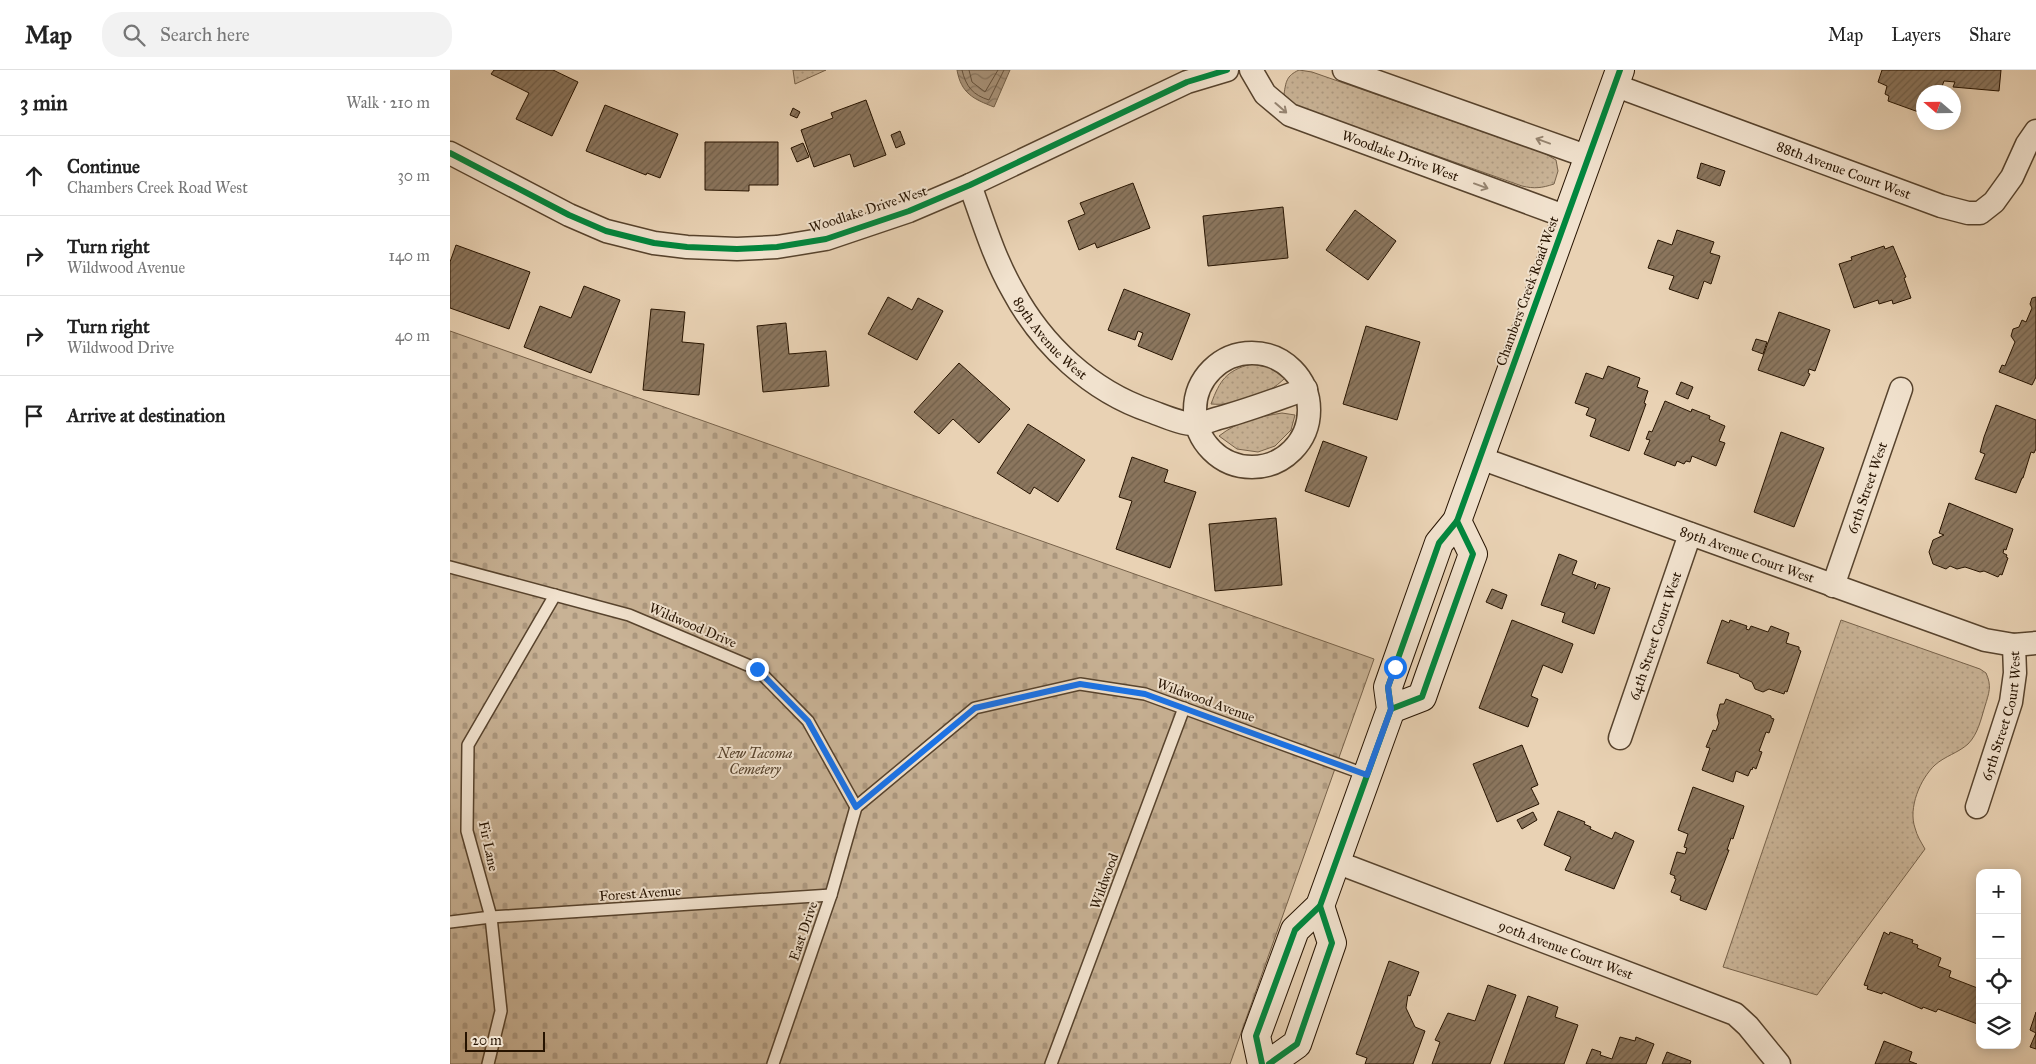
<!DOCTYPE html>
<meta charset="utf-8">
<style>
body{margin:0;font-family:"IM FELL Great Primer",serif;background:#f2f2f2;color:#222}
.controls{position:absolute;right:15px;bottom:15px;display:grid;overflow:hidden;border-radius:10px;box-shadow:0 2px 12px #0003}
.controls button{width:45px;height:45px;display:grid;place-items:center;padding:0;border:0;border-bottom:1px solid #e0e0e0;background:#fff;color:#222;font:25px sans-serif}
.compass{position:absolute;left:1466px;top:15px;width:45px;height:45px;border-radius:50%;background:#fff;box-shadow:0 2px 12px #0003;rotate:290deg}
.scale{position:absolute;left:15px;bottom:12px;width:80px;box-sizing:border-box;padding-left:5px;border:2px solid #261300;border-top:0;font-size:14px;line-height:18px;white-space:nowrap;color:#261300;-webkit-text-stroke:4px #f1e2ce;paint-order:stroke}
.stop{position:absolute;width:15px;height:15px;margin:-11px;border:4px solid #1a73e8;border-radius:50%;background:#fff}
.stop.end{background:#1a73e8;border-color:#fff;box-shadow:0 1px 5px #0008}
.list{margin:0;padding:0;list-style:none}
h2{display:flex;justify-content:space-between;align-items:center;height:65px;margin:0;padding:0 20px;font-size:21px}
h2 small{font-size:16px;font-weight:400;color:#767676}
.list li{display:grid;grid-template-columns:32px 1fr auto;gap:15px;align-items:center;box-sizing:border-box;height:80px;padding:0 20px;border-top:1px solid #e0e0e0}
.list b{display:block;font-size:19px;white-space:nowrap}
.list p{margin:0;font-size:16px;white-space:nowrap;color:#767676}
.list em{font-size:16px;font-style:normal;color:#767676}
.icon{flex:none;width:28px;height:28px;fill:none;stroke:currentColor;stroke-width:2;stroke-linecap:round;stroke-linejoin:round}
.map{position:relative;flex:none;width:1586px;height:994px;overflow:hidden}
header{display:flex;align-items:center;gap:30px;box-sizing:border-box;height:70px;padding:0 25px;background:#fff;border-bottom:1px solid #e0e0e0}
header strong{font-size:24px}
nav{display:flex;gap:28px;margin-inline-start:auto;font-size:18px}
.search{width:350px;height:45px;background:#f2f2f2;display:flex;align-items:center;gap:12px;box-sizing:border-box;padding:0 18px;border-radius:20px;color:#767676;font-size:19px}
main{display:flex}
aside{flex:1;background:#fff}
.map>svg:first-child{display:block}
.grass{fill:url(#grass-dots);stroke:#77624a}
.cemetery{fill:url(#cemetery-stones);stroke:#77624a}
.water{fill:url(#water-waves);stroke:#735f47}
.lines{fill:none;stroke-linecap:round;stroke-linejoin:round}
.shore{stroke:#66523c;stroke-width:1}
.building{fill:url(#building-hatch);stroke:#261300}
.lane-casing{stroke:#57432d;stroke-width:14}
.street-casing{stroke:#57432d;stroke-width:25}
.secondary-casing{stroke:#261300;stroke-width:30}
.lane{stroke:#f1e2ce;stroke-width:11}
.street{stroke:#f1e2ce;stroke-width:22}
.secondary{stroke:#f1e2ce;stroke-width:28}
.cycleway-casing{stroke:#f1e2ce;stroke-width:9}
.cycleway{stroke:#00873e;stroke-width:6}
.oneway{stroke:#968571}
.route{stroke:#1a73e8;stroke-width:6}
.labels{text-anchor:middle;stroke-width:4;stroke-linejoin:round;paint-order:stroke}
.street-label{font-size:14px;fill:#261300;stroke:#f1e2ce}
.park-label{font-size:14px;font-style:italic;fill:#57432d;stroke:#f1e2ce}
</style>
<header>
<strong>Map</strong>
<div class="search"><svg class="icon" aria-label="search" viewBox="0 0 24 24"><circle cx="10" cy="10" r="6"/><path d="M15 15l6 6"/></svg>Search here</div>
<nav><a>Map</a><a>Layers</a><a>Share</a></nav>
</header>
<main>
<aside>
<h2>3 min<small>Walk · 210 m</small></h2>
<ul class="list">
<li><svg class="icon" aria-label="ahead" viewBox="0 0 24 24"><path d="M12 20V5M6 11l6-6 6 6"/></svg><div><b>Continue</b><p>Chambers Creek Road West</p></div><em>30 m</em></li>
<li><svg class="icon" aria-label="right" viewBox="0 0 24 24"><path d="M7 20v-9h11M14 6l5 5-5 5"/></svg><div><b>Turn right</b><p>Wildwood Avenue</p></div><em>140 m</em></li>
<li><svg class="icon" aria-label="right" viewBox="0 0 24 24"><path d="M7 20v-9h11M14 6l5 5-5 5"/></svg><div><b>Turn right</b><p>Wildwood Drive</p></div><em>40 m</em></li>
<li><svg class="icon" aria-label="arrive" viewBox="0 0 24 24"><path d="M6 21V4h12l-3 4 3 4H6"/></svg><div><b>Arrive at destination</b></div></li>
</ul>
</aside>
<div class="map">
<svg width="1586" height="994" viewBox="0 0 1586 994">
<defs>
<pattern id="grass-dots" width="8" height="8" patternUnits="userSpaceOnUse" patternTransform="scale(1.25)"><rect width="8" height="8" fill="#c8b295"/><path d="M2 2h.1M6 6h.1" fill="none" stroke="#ac987f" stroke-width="1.8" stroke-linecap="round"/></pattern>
<pattern id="cemetery-stones" width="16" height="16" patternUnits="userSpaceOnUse" patternTransform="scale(1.25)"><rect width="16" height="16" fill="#c8b295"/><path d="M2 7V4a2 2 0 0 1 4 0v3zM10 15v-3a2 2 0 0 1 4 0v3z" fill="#ac987f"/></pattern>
<pattern id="water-waves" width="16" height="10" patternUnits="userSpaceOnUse" patternTransform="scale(1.25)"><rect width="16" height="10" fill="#a79177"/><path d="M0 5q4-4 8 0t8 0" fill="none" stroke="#88755f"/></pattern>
<pattern id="building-hatch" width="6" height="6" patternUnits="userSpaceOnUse" patternTransform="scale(1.25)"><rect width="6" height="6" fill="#8b765e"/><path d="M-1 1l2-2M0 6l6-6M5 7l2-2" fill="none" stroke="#71604b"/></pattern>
</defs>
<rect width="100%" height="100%" fill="#e9d2b4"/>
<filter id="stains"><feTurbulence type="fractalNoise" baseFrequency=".004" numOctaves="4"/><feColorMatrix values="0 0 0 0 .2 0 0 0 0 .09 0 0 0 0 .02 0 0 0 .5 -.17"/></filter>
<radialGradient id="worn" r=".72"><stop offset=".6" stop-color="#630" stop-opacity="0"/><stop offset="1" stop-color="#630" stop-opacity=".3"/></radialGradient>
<g class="grass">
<polygon points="343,0 376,0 345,14"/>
<path d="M 849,0 L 862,2 L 1094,83 L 1106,90 L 1108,101 L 1104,114 C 1092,118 1084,119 1072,116 L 846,36 L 834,24 C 836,12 836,6 849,0 Z"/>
<path d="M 801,294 L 824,298 L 835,308 C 816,327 787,336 761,334 C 770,310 776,301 801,294 Z"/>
<path d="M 832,343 L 845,345 L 841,360 L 825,376 L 808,382 L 787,379 L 769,366 C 788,351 808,347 832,343 Z"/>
<path d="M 1391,550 L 1530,599 L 1536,603 C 1542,616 1539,623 1535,636 C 1531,649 1528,664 1518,674 C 1508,683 1495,686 1485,695 C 1470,709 1458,738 1465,758 C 1467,766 1471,772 1475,779 L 1367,925 L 1273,897 Z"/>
</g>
<polygon class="cemetery" points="0,261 924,589 780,994 0,994"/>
<path class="water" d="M 507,0 L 560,0 L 544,37 C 523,29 511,23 507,0 Z"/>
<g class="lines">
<g class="shore">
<path d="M 512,0 C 516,17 523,25 539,30 L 554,0"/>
<polyline points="519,0 522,12 535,22 548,0"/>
</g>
</g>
<g class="building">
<polygon points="44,0 103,0 128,12 102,66 66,49 79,23 41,4"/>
<polygon points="1432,0 1551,0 1549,21 1503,17 1505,12 1494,11 1490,22 1474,22 1474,44 1438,31 1439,26 1435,24 1437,16 1428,12"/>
<polygon points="416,30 436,85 404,97 400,84 364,97 351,60 383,48 381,43"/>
<polygon points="155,35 228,64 210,108 197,103 196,105 136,81"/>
<polygon points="343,38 350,42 347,48 340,45"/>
<polygon points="450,61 455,74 446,78 441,65"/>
<polygon points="255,72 328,72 328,115 299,115 299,121 255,120"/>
<polygon points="353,73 359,87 347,92 341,78"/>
<polygon points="1251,93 1275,101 1270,116 1247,108"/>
<polygon points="683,113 700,158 647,178 645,173 629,180 618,151 635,144 630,133"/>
<polygon points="833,137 838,188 758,196 753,146"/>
<polygon points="905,140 946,171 918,210 876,180"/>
<polygon points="1227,160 1264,172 1260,183 1270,186 1261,214 1254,211 1248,229 1219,219 1224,206 1198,198 1208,170 1222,175"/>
<polygon points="6,175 80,202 59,259 0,238 0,192"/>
<polygon points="1434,176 1435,179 1443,176 1456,207 1454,208 1461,228 1443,234 1442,230 1429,234 1428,230 1404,238 1389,194 1402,190 1401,187"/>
<polygon points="134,216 170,230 141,303 74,277 90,236 121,248"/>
<polygon points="674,219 740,244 722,290 688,276 693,263 688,261 685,270 658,260"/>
<polygon points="438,227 462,240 468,228 493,241 467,290 418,264"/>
<polygon points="1586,227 1586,307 1582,315 1549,302 1552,295 1555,296 1565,272 1561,266 1563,259 1569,257 1572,250 1576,252 1582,238 1580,234 1582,228"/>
<polygon points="201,239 235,242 232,272 254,274 249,325 193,320"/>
<polygon points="1329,242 1380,260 1365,301 1359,299 1358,303 1360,304 1354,316 1308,300"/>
<polygon points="336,253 339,284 376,281 379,316 313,322 307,256"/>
<polygon points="916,256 970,272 947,350 893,334"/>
<polygon points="1306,269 1317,272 1313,284 1302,280"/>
<polygon points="509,293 560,339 529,373 503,349 489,364 464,342"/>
<polygon points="1158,296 1190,308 1187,317 1198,321 1194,333 1196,334 1179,381 1140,366 1146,349 1136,345 1139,338 1125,333 1136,303 1153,309"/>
<polygon points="1231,312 1243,317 1238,329 1226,324"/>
<polygon points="1215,331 1241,342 1242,339 1260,346 1259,349 1275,356 1269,371 1275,373 1266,396 1242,386 1240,392 1236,391 1234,394 1227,391 1225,396 1194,384 1200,370 1196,369 1199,361 1202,362"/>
<polygon points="1546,335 1586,350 1586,379 1584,383 1581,382 1573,408 1572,408 1566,423 1525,409 1535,384 1530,382 1534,367"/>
<polygon points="578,354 635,390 608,432 584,417 580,424 547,403"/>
<polygon points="1331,362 1374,378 1344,457 1304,442"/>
<polygon points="873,371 917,387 899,437 855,421"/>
<polygon points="682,387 718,400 714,412 746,422 720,498 666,479 682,431 669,427"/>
<polygon points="1499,433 1563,459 1556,480 1554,479 1553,483 1557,485 1556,487 1558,488 1552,505 1550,504 1548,507 1534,501 1530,502 1515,497 1507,499 1500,496 1496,499 1483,494 1479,482 1483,470 1494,465 1489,463"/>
<polygon points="826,448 832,515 765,521 759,454"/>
<polygon points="1109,484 1127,491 1122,504 1146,513 1144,518 1146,519 1148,514 1160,518 1144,564 1112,552 1115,543 1091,535"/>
<polygon points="1042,519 1057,525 1052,539 1036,532"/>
<polygon points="1062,550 1123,574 1112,603 1093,595 1081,626 1088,629 1078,657 1029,638"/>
<polygon points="1272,550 1279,553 1280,550 1297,556 1296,559 1299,560 1301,556 1318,562 1321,556 1339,563 1336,573 1349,577 1349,580 1351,581 1337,622 1335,621 1334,624 1319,619 1313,622 1305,619 1302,612 1290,607 1289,604 1257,593"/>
<polygon points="1276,629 1321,646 1321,648 1324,649 1319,663 1316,662 1309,681 1312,682 1306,699 1303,697 1302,700 1301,699 1298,706 1286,701 1283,712 1252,700 1260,678 1256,677 1263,660 1266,661 1269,653 1267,645 1270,634 1274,634"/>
<polygon points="1072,675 1088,715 1081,718 1089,734 1047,752 1023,694"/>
<polygon points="1243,717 1294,736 1283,769 1281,768 1277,780 1279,780 1256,840 1230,830 1231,826 1221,822 1226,809 1224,808 1225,806 1220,804 1227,782 1235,784 1237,778 1234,777 1238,764 1228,760"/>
<polygon points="1108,741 1135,752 1134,754 1141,757 1140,759 1162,769 1165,762 1184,771 1164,819 1115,800 1121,787 1094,775"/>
<polygon points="1083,742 1087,750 1072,759 1067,750"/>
<polygon points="1434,862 1439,865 1440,862 1463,870 1462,873 1468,875 1467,878 1491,888 1488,896 1501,901 1499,907 1530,919 1530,955 1488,939 1486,942 1473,937 1472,939 1433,922 1432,924 1417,919 1418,916 1414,915"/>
<polygon points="939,891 969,902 960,926 958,925 956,938 965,957 975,961 963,994 915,994 917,988 906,984"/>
<polygon points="1038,915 1066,925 1040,994 982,994 990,972 985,970 998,943 1025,951"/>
<polygon points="1078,926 1108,937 1105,947 1128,955 1114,994 1054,994"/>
<polygon points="1586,942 1586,979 1580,977 1586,963 1580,960"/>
<polygon points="1170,967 1185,971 1186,967 1204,974 1196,994 1136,994 1142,979 1151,982 1150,985 1162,989"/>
<polygon points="1434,971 1462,982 1459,991 1467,994 1425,994"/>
<polygon points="1217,982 1241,991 1240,994 1212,994"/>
</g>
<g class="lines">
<g class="lane-casing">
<g id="lane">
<polyline points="0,497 179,545 307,599 358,651 406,737"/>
<polyline points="406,737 525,638 630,614 695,624 917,705"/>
<polyline points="0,852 41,847 381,825"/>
<polyline points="38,994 51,941 41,847 17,761 18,675 105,525"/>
<polyline points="323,994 381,825 406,737"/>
<polyline points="601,994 734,638"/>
</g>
</g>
<g class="street-casing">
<g id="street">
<path id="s1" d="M 801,0 L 815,24 L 840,45 L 1117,147"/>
<polyline points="894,0 1139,87"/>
<path id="s2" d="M 1164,15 L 1491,136 L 1518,143 L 1530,143 L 1544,132 L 1562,107 L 1577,74 L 1586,61"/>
<polyline points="0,83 119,145 156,161 204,173 237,177 287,179 327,177 376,169 459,141 520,115 737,12 777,0"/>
<path id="s3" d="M 520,115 C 533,151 544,188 563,221 C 592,275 641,321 700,341 C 714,346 733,355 747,354 C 755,353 762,350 769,348 C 799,340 827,329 856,319"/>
<circle cx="802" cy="340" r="57"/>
<path id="s4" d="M 1030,388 L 1535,570 L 1564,575 L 1586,573"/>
<path id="s5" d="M 1383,516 L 1451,319"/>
<path id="s6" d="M 1170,668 L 1240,464"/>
<path id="s7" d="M 1527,737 L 1561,632 L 1565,603 L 1564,575"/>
<path id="s8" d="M 886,792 L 1285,944 L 1298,956 L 1329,994"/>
</g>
</g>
<g class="secondary-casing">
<g id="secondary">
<polyline points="941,639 972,627 979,607 1023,484 1007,451"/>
<polyline points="812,994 806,966 845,860 870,836 941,639 938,617 945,597 989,473 1007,451 1170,0"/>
<polyline points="819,994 847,974 882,873 870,836"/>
</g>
</g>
<use href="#lane" class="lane"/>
<use href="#street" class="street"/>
<use href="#secondary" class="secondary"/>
<g class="cycleway-casing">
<g id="cycleway">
<polyline points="0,83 119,145 156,161 204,173 237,177 287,179 327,177 376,169 459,141 520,115 737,12 777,0"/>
<polyline points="941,639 972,627 979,607 1023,484 1007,451"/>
<polyline points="812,994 806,966 845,860 870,836 941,639 938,617 945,597 989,473 1007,451 1170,0"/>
<polyline points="819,994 847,974 882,873 870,836"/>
</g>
</g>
<use href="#cycleway" class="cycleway"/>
</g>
<defs><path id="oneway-shaft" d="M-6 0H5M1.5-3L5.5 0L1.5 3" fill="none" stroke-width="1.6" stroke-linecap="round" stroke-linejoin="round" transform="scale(1.25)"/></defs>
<g class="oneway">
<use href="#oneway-shaft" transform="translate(831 38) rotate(41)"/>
<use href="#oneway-shaft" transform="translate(1093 71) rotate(-160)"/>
<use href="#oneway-shaft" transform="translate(1031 116) rotate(20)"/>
</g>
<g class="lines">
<polyline class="route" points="307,599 358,651 406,737 525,638 630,614 695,624 917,705 941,639 938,617 945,597"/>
</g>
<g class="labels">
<g class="street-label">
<text dy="5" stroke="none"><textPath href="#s1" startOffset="178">Woodlake Drive West</textPath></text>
<text dy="5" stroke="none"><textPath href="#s2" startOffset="245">88th Avenue Court West</textPath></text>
<text transform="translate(418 139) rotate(-18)" y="5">Woodlake Drive West</text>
<text transform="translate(1077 221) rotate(-70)" y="5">Chambers Creek Road West</text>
<text dy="5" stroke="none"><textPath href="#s3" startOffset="175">89th Avenue West</textPath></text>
<text dy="5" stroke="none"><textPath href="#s5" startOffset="104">65th Street West</textPath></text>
<text dy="5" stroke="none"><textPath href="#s4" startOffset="284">89th Avenue Court West</textPath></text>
<text transform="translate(243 555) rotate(23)" y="5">Wildwood Drive</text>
<text dy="5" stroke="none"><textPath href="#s6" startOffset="108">64th Street Court West</textPath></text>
<text transform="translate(756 630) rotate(20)" y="5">Wildwood Avenue</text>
<text dy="5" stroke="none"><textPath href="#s7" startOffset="95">65th Street Court West</textPath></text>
<text transform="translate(39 776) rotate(78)" y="5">Fir Lane</text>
<text transform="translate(654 811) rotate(-70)" y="5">Wildwood</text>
<text transform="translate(190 823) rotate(-4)" y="5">Forest Avenue</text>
<text transform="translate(353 861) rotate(-71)" y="5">East Drive</text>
<text dy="5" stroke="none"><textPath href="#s8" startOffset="246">90th Avenue Court West</textPath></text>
</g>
<g class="park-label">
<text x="305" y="688">New Tacoma<tspan x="305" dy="16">Cemetery</tspan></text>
</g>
</g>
<rect width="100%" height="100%" filter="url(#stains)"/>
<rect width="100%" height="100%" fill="url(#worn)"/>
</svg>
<div class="controls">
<button>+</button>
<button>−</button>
<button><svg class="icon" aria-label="locate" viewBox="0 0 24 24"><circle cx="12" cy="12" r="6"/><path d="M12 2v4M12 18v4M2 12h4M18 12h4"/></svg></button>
<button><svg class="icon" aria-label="layers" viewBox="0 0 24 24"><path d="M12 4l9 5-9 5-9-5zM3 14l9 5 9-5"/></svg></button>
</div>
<svg class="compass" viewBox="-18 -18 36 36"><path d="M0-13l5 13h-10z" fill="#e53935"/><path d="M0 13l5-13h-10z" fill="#767676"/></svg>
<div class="scale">20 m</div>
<div class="stop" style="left:945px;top:597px"></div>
<div class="stop end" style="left:307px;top:599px"></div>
</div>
</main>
